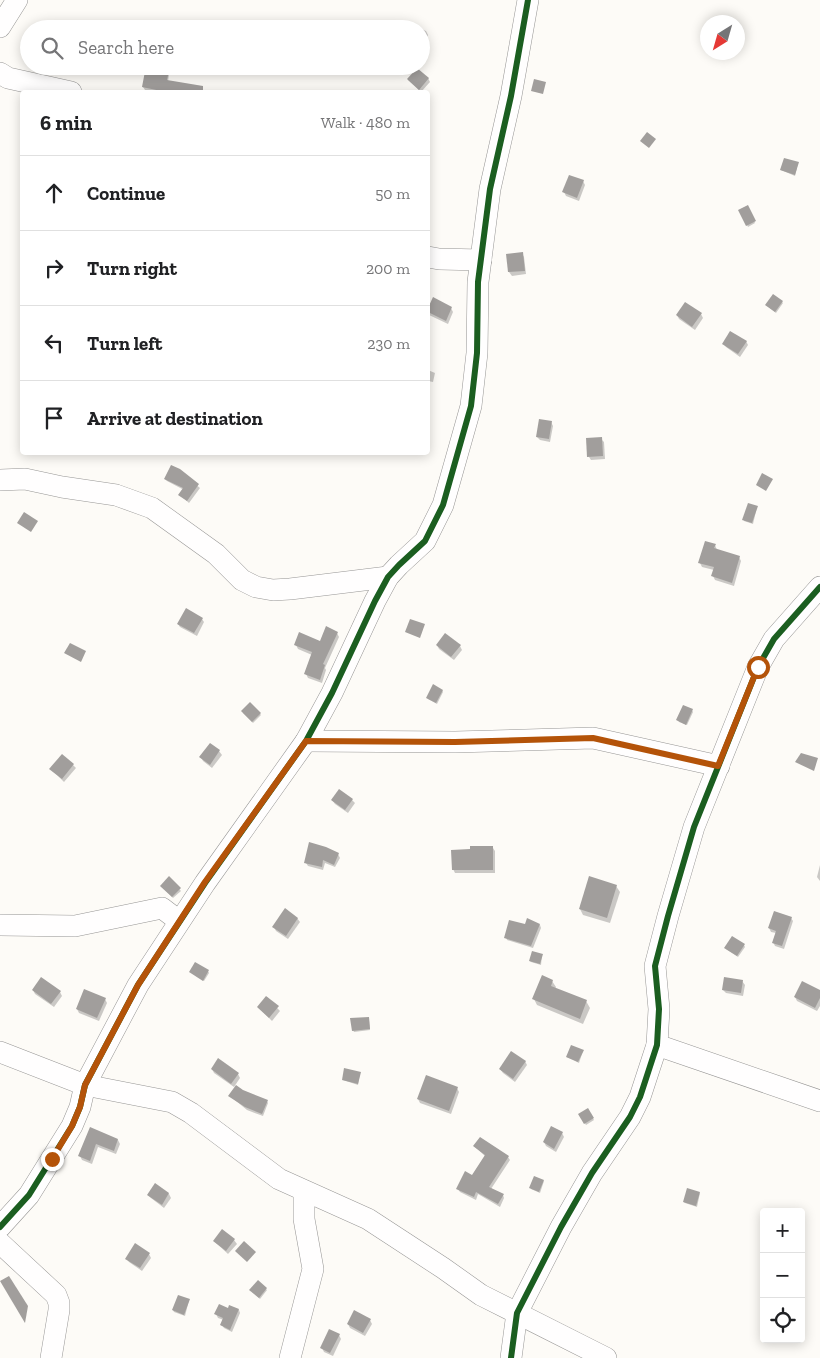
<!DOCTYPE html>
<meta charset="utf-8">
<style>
body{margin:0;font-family:"Zilla Slab",serif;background:#f2f2f2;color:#202124}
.controls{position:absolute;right:15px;bottom:15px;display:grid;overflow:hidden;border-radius:5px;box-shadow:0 2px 12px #0003}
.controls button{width:45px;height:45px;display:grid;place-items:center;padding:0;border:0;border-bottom:1px solid #e0e0e0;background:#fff;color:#202124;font:25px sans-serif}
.compass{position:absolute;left:700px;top:15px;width:45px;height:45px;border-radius:50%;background:#fff;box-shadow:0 2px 12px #0003;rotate:217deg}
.stop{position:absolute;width:15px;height:15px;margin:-11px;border:4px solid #b45309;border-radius:50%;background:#fff}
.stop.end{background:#b45309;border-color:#fff;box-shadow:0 1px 5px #0008}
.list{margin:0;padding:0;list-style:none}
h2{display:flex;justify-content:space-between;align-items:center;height:65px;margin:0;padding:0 20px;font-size:21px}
h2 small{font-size:16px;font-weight:400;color:#757577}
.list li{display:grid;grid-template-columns:32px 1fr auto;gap:15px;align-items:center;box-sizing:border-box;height:75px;padding:0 20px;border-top:1px solid #e0e0e0}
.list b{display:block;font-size:19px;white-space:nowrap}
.list em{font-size:16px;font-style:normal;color:#757577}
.icon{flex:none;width:28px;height:28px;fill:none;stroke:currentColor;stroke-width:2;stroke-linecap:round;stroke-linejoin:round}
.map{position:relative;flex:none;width:820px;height:1358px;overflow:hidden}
.search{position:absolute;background:#fff;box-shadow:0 2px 12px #0003;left:20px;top:20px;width:410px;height:55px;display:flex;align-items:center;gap:12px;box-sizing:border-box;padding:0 18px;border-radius:28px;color:#757577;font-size:19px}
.panel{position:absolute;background:#fff;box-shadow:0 2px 12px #0003;left:20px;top:90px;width:410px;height:365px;border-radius:5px}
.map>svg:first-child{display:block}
.shadow{fill:#0003}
.building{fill:#a19e9c}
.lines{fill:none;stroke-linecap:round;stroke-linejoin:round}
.minor-casing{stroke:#979695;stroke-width:22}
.minor{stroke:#fffefe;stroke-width:21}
.cycleway-casing{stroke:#fff;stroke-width:9}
.cycleway{stroke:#1b5e20;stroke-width:6}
.route{stroke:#b45309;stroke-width:6}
</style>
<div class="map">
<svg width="820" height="1358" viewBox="0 0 820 1358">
<rect width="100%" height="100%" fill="#fdfbf7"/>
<g class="shadow">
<polygon points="421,29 426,31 428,35 421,52"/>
<polygon points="147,66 170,66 168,82 190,88 189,92 158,92 145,90 143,87"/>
<polygon points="428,78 430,82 421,92 408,80"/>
<polygon points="798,163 795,176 781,170"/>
<polygon points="583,181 585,185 579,201 566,196 564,192"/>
<polygon points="747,207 755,223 748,227 740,211"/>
<polygon points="522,254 524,257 526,274 512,276 509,272 508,255"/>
<polygon points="433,299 451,308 453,312 448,324 429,315 428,311"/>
<polygon points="782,302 783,303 776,313 766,305"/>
<polygon points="701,314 703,318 695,330 679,319 677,315"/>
<polygon points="746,341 748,345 740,357 726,347 724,344"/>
<polygon points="428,370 435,373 433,382 428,381"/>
<polygon points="551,422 553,426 550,442 540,440 537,437"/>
<polygon points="601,439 604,442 605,459 591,460 589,457"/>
<polygon points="179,470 200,488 189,503 180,495 184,490 167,481 165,479"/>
<polygon points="757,507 753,524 744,521 744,520"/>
<polygon points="715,545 717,550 739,557 741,561 734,586 715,580 713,576 714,570 702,567 700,563"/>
<polygon points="202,619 204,622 197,636 180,627 178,624"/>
<polygon points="337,633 339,637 325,668 326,670 322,683 308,678 306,674 312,655 298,649 296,645 320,642"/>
<polygon points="437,645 460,646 462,650 454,660 439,649"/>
<polygon points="443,691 443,692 437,704 428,699"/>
<polygon points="250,703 261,715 253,723 243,713"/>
<polygon points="692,710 693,712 687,725 679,722 678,720"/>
<polygon points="210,744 219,751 222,755 212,768 203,761 201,757"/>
<polygon points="73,765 76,768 64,782 51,769"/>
<polygon points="332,800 352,800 355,803 348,813 335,804"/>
<polygon points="493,848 495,851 495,873 455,873 453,869"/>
<polygon points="338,854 340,858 335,867 325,863 323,870 308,866 306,863"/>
<polygon points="820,865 820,881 817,877"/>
<polygon points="169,878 181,891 173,898 162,887"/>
<polygon points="616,886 620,892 610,923 583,915 580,909"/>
<polygon points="297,918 300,922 288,939 276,931 274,927"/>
<polygon points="791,918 793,921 784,949 775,946 773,942 776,933 771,932 769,928"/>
<polygon points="540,925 541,928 533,948 507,940 506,937 526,926"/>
<polygon points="744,945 745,947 738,957 726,949"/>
<polygon points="542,955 541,965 531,962 530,961"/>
<polygon points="208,971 209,973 204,981 191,972"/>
<polygon points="552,981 556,987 555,989 586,1001 590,1008 583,1024 537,1005 534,999"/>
<polygon points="742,981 745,985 743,996 726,993 723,990"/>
<polygon points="33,990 60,992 62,996 54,1007 35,994"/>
<polygon points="820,992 820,1006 817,1011 797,1001 795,997"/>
<polygon points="267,997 280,1011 272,1021 258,1007"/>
<polygon points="105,999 107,1003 99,1021 79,1013 77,1009"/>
<polygon points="369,1020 370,1030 354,1032 353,1030"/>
<polygon points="583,1051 579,1063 567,1057"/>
<polygon points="525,1061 527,1065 515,1082 503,1073 500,1069"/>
<polygon points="212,1069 238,1074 240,1078 234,1087 214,1073"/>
<polygon points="360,1073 358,1085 343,1080"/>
<polygon points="457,1088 459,1092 451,1114 420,1103 418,1099"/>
<polygon points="230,1096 267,1101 268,1103 263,1116 247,1110"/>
<polygon points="588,1110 594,1120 586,1125 580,1115"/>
<polygon points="91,1129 118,1140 120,1144 116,1154 98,1147 92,1164 82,1160 80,1156"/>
<polygon points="562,1133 564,1137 556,1152 546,1146 544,1142"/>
<polygon points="474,1146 508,1157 510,1160 491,1189 503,1195 504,1198 500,1207 478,1194 476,1200 460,1192 458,1189 472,1176 485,1156"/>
<polygon points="544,1181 540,1193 531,1189 531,1188"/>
<polygon points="155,1185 169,1194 171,1198 164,1208 151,1198 148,1195"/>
<polygon points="700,1193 697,1207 685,1203 684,1202"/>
<polygon points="223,1231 234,1240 237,1244 228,1254 214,1241"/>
<polygon points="149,1254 151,1258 142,1271 129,1262 127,1259"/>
<polygon points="258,1282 267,1290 260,1299 252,1292"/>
<polygon points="189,1300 185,1316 174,1312 173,1310"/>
<polygon points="230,1306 239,1310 240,1313 232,1332 224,1328 222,1325 224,1320 218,1318 216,1314 229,1309"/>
<polygon points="370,1320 372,1324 365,1336 350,1328 348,1324"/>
<polygon points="339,1335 341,1339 333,1356 324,1352 322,1348"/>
</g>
<g class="building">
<polygon points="146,66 170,66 167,80 203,86 203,92 166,92 142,87"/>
<polygon points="417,68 429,78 419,90 407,79"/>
<polygon points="534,79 546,82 543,94 531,91"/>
<polygon points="647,132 656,139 649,148 640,141"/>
<polygon points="784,158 799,162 795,175 780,170"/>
<polygon points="569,175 584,180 577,198 562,192"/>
<polygon points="748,205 756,221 746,226 738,210"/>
<polygon points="523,252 525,271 508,272 506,254"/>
<polygon points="773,294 783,301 775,312 765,305"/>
<polygon points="433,297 452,307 446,321 428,312 428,308"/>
<polygon points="685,302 702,313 692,327 676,315"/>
<polygon points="730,331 747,341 738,354 722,344"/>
<polygon points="539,419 552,421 549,439 536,437"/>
<polygon points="602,437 603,456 587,457 586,438"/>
<polygon points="171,465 180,469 199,484 187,501 178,495 183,488 164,479"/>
<polygon points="762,473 773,479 766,491 756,485"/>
<polygon points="748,503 758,506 752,523 742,520"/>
<polygon points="24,512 38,521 31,532 17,523"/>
<polygon points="705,541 716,544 714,548 740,556 732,583 711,576 714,567 698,563"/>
<polygon points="186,608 203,618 194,633 177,624"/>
<polygon points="410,619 425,624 420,638 405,632"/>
<polygon points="326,626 338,632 323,664 325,665 320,680 304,674 312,652 294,645 299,632 320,641"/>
<polygon points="445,633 461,645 451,657 436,645"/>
<polygon points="70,643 86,651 81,662 64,653"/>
<polygon points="433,684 443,690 436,703 426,698"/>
<polygon points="250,702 261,713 252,722 241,711"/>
<polygon points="683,705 693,709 686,725 676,720"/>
<polygon points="210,743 220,750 210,765 199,757"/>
<polygon points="801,753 818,758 814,771 795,762"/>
<polygon points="62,754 74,764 62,779 49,769"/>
<polygon points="339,789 353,799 345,810 331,800"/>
<polygon points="309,842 326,847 339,853 334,865 323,860 322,867 304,863"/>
<polygon points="470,846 493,846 493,870 452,870 451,850 470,849"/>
<polygon points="169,876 181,888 172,897 160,886"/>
<polygon points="589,876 617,885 607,918 579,909"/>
<polygon points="285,908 298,918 286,936 272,927"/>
<polygon points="774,911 792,917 782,946 772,943 776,931 768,928"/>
<polygon points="527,918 540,924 531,946 504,938 509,920 525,924"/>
<polygon points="732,936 745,944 737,956 724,948"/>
<polygon points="532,951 543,954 540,964 529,961"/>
<polygon points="195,962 209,970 203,981 189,972"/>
<polygon points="542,975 553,980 551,986 587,1000 580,1019 532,999"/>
<polygon points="41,977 61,991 51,1004 32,990"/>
<polygon points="724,977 743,980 741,993 722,990"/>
<polygon points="802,981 820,990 820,998 815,1008 794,997"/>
<polygon points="84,989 106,998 97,1018 76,1009"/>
<polygon points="266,996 279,1006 269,1018 257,1007"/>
<polygon points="369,1017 370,1029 352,1031 350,1018"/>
<polygon points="571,1045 584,1050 578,1062 566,1057"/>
<polygon points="511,1051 526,1061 513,1079 499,1069"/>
<polygon points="218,1058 239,1073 231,1084 211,1069"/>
<polygon points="344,1068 361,1072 358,1084 342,1080"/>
<polygon points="426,1075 458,1087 449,1111 417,1099"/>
<polygon points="236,1085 243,1090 268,1100 262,1114 245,1107 228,1096"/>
<polygon points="588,1108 594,1118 584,1124 578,1114"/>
<polygon points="551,1126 563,1132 554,1149 543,1142"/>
<polygon points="90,1127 118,1139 114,1151 96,1144 90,1161 78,1156"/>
<polygon points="480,1137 509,1156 489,1187 504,1194 498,1204 476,1192 474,1197 456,1189 465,1171 472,1175 485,1155 473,1146"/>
<polygon points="534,1176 544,1180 539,1192 529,1188"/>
<polygon points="155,1183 169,1193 162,1205 147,1195"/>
<polygon points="687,1188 700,1192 696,1206 683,1202"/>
<polygon points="222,1229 235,1239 226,1251 213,1241"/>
<polygon points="244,1241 256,1252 247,1262 235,1251"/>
<polygon points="135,1243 150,1253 140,1268 125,1259"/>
<polygon points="9,1276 28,1306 25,1323 0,1281"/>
<polygon points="258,1280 267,1288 259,1298 249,1290"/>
<polygon points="178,1295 190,1299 184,1315 172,1310"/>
<polygon points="219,1304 228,1308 229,1305 239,1309 230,1330 220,1325 223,1318 214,1314"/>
<polygon points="354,1310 371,1319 363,1333 347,1324"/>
<polygon points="329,1329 340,1334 330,1353 320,1348"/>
</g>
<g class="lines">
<g class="minor-casing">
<g id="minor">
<polyline points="0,27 17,0"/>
<polyline points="0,73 8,78 71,92"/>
<polyline points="428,257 439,259 481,260"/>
<polyline points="0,480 25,479 62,487 116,495 152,508 216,554 242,580 256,587 273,590 290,589 388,577"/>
<polyline points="306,741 455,742 593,738 719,766"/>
<polyline points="0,925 75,926 162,908 179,921"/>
<polyline points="657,1045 820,1101"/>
<polyline points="0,1052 85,1085 172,1102 191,1113 279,1179 368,1219 443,1268 481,1295 606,1358"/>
<polyline points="0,1227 29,1195 72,1126 80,1107 85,1085 138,985 205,883 306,741 332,693 375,601 388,577 399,565 425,541 443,505 471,406 477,353 478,282 490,189 511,96 528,0"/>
<polyline points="0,1243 56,1295 59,1303 59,1310 51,1358"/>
<polyline points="290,1358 313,1269 304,1219 304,1191"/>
<polyline points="511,1358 517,1313 561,1227 592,1173 630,1117 640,1097 657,1045 659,1009 655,966 668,916 694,827 758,667 774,639 820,587"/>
</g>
</g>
<use href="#minor" class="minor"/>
<g class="cycleway-casing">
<g id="cycleway">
<polyline points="0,1227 29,1195 72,1126 80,1107 85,1085 138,985 205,883 306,741 332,693 375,601 388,577 399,565 425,541 443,505 471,406 477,353 478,282 490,189 511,96 528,0"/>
<polyline points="511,1358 517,1313 561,1227 592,1173 630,1117 640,1097 657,1045 659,1009 655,966 668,916 694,827 758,667 774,639 820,587"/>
</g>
</g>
<use href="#cycleway" class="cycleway"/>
</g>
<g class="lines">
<polyline class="route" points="52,1159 72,1126 80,1107 85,1085 138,985 205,882 306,741 455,742 593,738 718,766 758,667"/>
</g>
</svg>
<div class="controls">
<button>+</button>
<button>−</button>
<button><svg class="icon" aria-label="locate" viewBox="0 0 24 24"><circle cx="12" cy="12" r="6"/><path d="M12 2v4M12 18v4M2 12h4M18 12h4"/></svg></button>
</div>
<svg class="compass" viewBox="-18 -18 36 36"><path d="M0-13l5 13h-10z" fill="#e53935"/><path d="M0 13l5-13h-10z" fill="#757577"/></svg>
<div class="stop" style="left:758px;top:667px"></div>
<div class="stop end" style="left:52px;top:1159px"></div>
<div class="search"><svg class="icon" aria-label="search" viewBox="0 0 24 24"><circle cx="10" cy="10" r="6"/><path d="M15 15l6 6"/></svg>Search here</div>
<section class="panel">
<h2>6 min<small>Walk · 480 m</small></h2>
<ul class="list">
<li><svg class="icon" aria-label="ahead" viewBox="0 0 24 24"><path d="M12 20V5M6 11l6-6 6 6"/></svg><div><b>Continue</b></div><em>50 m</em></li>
<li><svg class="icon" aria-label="right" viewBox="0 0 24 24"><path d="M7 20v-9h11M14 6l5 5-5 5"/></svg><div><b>Turn right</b></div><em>200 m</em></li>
<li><svg class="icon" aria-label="left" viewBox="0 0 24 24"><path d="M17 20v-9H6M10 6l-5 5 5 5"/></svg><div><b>Turn left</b></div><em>230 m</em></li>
<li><svg class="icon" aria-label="arrive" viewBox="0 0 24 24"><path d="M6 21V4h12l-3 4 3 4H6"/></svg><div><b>Arrive at destination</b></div></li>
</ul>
</section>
</div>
